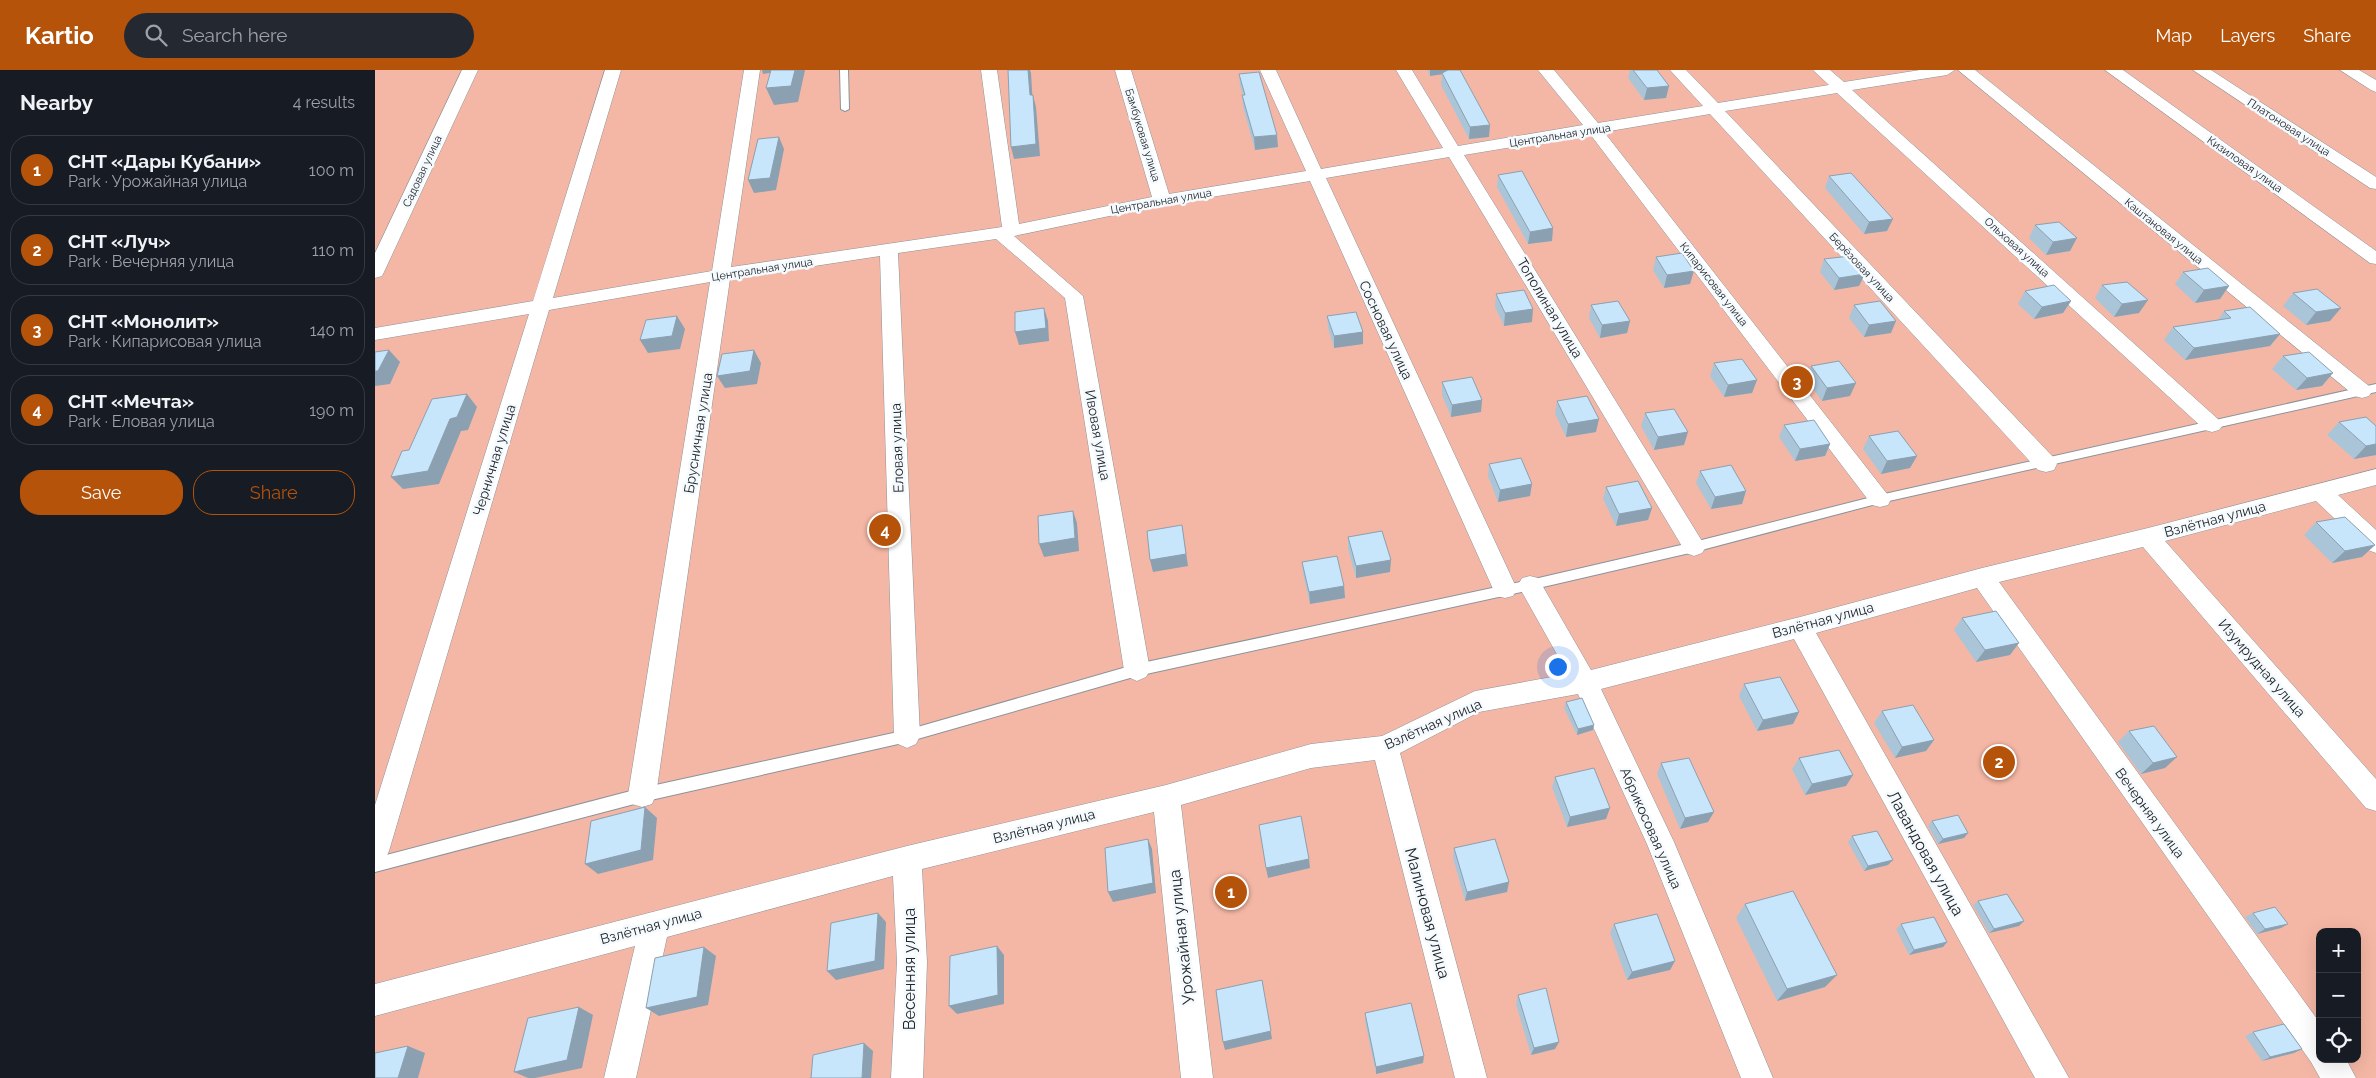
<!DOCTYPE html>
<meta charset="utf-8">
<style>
body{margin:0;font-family:Raleway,sans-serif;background:#242831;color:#f1f3f6}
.controls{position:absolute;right:15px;bottom:15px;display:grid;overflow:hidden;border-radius:10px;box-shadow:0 5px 20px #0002}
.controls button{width:45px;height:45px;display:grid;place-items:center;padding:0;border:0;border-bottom:1px solid #363941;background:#171b24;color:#f1f3f6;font:25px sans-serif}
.you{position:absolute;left:1182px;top:596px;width:18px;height:18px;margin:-12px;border:4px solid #fff;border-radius:50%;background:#1a73e8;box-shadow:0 0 0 8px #1a73e833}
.badge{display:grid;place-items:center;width:32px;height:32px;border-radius:50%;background:#b45309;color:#fff;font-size:16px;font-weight:700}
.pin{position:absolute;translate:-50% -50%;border:2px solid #fff;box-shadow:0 1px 5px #0006}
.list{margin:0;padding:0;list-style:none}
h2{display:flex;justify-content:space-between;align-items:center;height:65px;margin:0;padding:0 20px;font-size:21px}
h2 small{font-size:16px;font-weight:400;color:#9ea1a6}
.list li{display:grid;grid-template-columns:32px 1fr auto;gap:15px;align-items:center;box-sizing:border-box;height:70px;margin:0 10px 10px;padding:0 10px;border:1px solid #363941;border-radius:20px}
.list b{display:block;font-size:19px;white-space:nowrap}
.list p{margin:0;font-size:16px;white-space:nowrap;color:#9ea1a6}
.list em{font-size:16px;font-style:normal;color:#9ea1a6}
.actions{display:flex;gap:10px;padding:15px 20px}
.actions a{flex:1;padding:11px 0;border:1px solid #b45309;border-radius:20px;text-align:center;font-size:18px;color:#b45309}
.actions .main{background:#b45309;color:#fff}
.icon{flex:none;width:28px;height:28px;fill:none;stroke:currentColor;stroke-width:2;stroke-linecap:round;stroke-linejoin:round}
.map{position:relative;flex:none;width:2001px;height:1008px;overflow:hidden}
header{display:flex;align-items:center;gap:30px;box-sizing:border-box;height:70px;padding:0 25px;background:#b45309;color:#fff}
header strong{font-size:24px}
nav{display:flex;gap:28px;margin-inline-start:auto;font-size:18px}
.search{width:350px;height:45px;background:#242831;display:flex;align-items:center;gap:12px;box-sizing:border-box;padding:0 18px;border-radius:28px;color:#9ea1a6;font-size:19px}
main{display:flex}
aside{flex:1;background:#171b24}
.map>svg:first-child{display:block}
.green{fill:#f5b7a5;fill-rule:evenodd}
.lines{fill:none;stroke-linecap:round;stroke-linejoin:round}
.service-casing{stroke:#8b939a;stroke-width:2}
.minor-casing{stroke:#8b939a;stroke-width:1}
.service{fill:#fff;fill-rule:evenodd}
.minor{fill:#fff;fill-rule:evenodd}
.wall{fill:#abc5d8}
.shaded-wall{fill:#8ba0b0}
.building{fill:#c7e5fb;stroke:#8ba0b0}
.labels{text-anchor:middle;stroke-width:5;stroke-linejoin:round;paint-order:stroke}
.far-street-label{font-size:11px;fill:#222528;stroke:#f4fafe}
.street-label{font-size:14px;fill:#222528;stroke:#f4fafe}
.near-street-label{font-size:16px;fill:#222528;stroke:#f4fafe}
</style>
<header>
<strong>Kartio</strong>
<div class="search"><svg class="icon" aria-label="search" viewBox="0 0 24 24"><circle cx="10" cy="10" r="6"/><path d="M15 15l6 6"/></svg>Search here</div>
<nav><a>Map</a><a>Layers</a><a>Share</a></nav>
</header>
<main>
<aside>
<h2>Nearby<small>4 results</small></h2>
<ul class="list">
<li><span class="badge">1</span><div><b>СНТ «Дары Кубани»</b><p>Park · Урожайная улица</p></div><em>100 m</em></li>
<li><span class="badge">2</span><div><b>СНТ «Луч»</b><p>Park · Вечерняя улица</p></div><em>110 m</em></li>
<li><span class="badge">3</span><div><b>СНТ «Монолит»</b><p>Park · Кипарисовая улица</p></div><em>140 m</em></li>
<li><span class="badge">4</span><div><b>СНТ «Мечта»</b><p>Park · Еловая улица</p></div><em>190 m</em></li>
</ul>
<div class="actions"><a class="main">Save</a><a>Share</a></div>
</aside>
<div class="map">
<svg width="2001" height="1008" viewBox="0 0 2001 1008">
<rect width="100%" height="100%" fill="#f4fafe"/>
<path class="green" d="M 0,0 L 2001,0 L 2001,1008 L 0,1008 ZM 1945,862 L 1982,862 L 1982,989 L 1945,989 Z"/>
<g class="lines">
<g class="service-casing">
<g id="service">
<polygon points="465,0 473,0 474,39 470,41 466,39"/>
<polygon points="2001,314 2001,322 1505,433 1319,482 1155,520 762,606 532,672 267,732 0,802 0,788 267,718 532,660 762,594 1155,510 1319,472 1505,425"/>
</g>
</g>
<g class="minor-casing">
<g id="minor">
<polygon points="87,0 103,0 9,202 7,206 0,208 0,183"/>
<polygon points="230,0 246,0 178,228 337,201 369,0 385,0 356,197 627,157 606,0 622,0 644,154 777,127 740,0 756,0 794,124 931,101 885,0 901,0 946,99 1068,78 1021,0 1037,0 1083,76 1208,55 1163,0 1179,0 1223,53 1328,36 1295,0 1311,0 1343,33 1454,15 1438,0 1455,0 1469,12 1545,0 1580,0 1572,5 1477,20 1844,350 1848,355 1844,360 1837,362 1830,360 1462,23 1350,41 1679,388 1682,394 1679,400 1671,402 1663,400 1335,44 1229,62 1516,429 1513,435 1505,437 1497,435 1215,64 1089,85 1327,471 1331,477 1327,483 1319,486 1311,483 1074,87 951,108 1142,519 1138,526 1130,528 1122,526 1118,519 935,111 787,135 639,166 708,226 775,600 771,607 762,611 753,607 749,600 690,228 621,169 523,183 545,666 541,674 532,678 523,674 519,666 505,186 355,209 281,725 277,734 267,737 257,734 253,725 335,212 174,240 14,781 10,790 0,794 0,735 154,244 0,270 0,258 158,231"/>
<polygon points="1583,0 1600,0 1994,316 1997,321 1994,326 1987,328 1980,326"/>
<polygon points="1730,0 1748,0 2001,181 2001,194 1995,193"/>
<polygon points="1818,0 1836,0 2001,107 2001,119 1995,118"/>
<polygon points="1965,0 1984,0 2001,10 2001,22 1996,20"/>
<polygon points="2001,399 2001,415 1963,425 2001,460 2001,483 1993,480 1941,431 1790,471 2001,709 2001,741 1991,738 1768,477 1624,512 1945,953 1945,989 1971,989 1981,1008 1945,1008 1936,992 1602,518 1441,563 1694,1008 1660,1008 1419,569 1226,619 1299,772 1398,1008 1366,1008 1272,774 1203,624 1104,642 1025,683 1112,1008 1080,1008 1000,690 936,698 806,735 838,1008 806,1008 779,742 547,799 552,892 548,1008 516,1008 522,892 518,806 292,867 261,1008 229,1008 260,876 0,946 0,914 532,776 791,715 936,674 1007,666 1100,621 1193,604 1143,515 1147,508 1155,506 1163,508 1216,600 1425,547 1607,498 1773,458"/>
</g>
</g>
<use href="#service" class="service"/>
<use href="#minor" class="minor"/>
</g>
<g class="wall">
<polygon points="1052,0 1085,0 1114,67 1094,69 1066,15 1067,4 1055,6"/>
<polygon points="1255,0 1282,0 1294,16 1291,28 1269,30 1253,8"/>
<polygon points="864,4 903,77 880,80 868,37 867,25 868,25 865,16"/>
<polygon points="1123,105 1178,158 1177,171 1153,174 1122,117"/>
<polygon points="1454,106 1512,161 1489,164 1450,118"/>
<polygon points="1660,155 1695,181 1671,185 1654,168"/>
<polygon points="1281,187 1315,214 1289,218 1278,200"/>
<polygon points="1449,189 1484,216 1459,220 1445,202"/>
<polygon points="1808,202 1854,216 1845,229 1820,233 1800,214"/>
<polygon points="1727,215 1764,243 1739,247 1720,228"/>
<polygon points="1650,221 1696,231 1688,243 1659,249 1643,234"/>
<polygon points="1918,223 1955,251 1931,255 1908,236"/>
<polygon points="1121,224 1157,252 1129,256 1120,237"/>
<polygon points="1216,235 1255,251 1252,263 1225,268 1214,248"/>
<polygon points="1479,235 1516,263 1489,267 1474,248"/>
<polygon points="1849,241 1905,264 1895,276 1810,290 1789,270 1798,257 1843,250"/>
<polygon points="952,246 988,262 988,274 959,278 953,258"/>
<polygon points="1908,286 1947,316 1921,320 1897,299"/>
<polygon points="1339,293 1382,310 1377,323 1349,327 1335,306"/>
<polygon points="1436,296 1475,326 1447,331 1431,309"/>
<polygon points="1067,312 1106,342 1076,347 1067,325"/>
<polygon points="1182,331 1221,362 1191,367 1180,344"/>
<polygon points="1270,343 1309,375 1279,380 1266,356"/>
<polygon points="1964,352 2001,356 2001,385 1979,389 1952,365"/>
<polygon points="1409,355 1455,374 1450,386 1420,391 1404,367"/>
<polygon points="1494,366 1542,386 1535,398 1506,404 1488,379"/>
<polygon points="1114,394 1157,414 1155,426 1123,432 1113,406"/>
<polygon points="1325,401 1371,421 1367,434 1336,439 1321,413"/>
<polygon points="1231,417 1277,438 1273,450 1241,456 1228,429"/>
<polygon points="1941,452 2000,475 1987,487 1957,493 1929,465"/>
<polygon points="973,467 1015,502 981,508 973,479"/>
<polygon points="927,492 969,516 970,528 935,534 928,504"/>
<polygon points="1587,548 1635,585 1601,592 1579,560"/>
<polygon points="1369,614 1424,642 1418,654 1382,661 1364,626"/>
<polygon points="1191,632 1219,655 1218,660 1202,665 1189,638"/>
<polygon points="1507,641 1559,670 1551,681 1520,688 1499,653"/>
<polygon points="1754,661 1790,698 1766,704 1743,672"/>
<polygon points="1424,688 1478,705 1471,716 1430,725 1417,699"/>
<polygon points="1286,693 1333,752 1305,759 1282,704"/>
<polygon points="1180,707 1231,749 1192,757 1177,717"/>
<polygon points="1557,751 1593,763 1589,768 1563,774 1553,756"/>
<polygon points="1477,766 1513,795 1489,801 1473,772"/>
<polygon points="1079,778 1134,812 1132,822 1090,831 1078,788"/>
<polygon points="1603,831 1649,851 1644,856 1614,863 1598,835"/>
<polygon points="1370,834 1450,917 1402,931 1361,848"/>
<polygon points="1878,843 1906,858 1882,864 1870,847"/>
<polygon points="1239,854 1300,891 1295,900 1252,910 1235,863"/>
<polygon points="1526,854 1572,872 1568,877 1534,885 1521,859"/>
<polygon points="1143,925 1180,979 1156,985 1141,934"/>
<polygon points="990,943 1048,993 1001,1004 990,951"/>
<polygon points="1878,962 1919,983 1887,991 1870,966"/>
</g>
<g class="shaded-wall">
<polygon points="387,0 406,0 407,1 388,4"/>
<polygon points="420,0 430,0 423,32 399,35 391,18"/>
<polygon points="653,0 655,0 656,3 658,37 655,25"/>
<polygon points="1055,0 1076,0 1076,3 1055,6"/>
<polygon points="1294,16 1291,28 1269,30 1272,18"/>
<polygon points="658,25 661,37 665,86 639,89 636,77"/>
<polygon points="1115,55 1114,67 1094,69 1095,57"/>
<polygon points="902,65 903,77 880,80 879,67"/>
<polygon points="404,67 409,79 401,120 379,123 373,110"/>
<polygon points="1518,149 1512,161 1489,164 1494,152"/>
<polygon points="1178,158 1177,171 1153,174 1155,162"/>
<polygon points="1702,168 1695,181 1671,185 1678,172"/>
<polygon points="1319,201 1315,214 1289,218 1292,205"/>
<polygon points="1490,204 1484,216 1459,220 1464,208"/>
<polygon points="1854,216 1845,229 1820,233 1829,220"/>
<polygon points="1773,230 1764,243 1739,247 1747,234"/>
<polygon points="1696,231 1688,243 1659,249 1667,237"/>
<polygon points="669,238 673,251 674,271 644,275 640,262"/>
<polygon points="1966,238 1955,251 1931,255 1941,242"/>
<polygon points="1158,239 1157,252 1129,256 1130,243"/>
<polygon points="302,246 310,259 305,279 273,283 265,270"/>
<polygon points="1255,251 1252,263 1225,268 1227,255"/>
<polygon points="1521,251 1516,263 1489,267 1494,255"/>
<polygon points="988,262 988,274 959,278 959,266"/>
<polygon points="1905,264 1895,276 1810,290 1819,278"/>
<polygon points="14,280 25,292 15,314 0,316 0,301"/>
<polygon points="379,280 386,293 382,314 350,318 342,306"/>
<polygon points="1958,303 1947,316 1921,320 1932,308"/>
<polygon points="1382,310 1377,323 1349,327 1353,315"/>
<polygon points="1481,313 1475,326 1447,331 1452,318"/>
<polygon points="92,324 102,337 93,360 86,361 64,414 28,419 16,407 75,349"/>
<polygon points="1107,330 1106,342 1076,347 1077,335"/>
<polygon points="1224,349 1221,362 1191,367 1193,354"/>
<polygon points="1313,362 1309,375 1279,380 1283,367"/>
<polygon points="1455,374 1450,386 1420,391 1425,379"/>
<polygon points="2001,374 2001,385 1979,389 1991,376"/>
<polygon points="1542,386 1535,398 1506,404 1512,391"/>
<polygon points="1157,414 1155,426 1123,432 1125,420"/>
<polygon points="1371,421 1367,434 1336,439 1340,427"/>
<polygon points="1277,438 1273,450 1241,456 1244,444"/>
<polygon points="698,441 702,453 704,481 669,487 664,474"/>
<polygon points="807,455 813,496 778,502 775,490"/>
<polygon points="2000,475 1987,487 1957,493 1970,481"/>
<polygon points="1016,490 1015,502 981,508 981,496"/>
<polygon points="969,516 970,528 935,534 934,522"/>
<polygon points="1644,573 1635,585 1601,592 1610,580"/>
<polygon points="1424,642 1418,654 1382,661 1388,650"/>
<polygon points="1219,655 1218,660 1202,665 1203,659"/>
<polygon points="1559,670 1551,681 1520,688 1527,677"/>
<polygon points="1802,687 1790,698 1766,704 1778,693"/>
<polygon points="1478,705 1471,716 1430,725 1437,714"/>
<polygon points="270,737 282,748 278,790 223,804 210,794"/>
<polygon points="1235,738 1231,749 1192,757 1195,747"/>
<polygon points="1339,742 1333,752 1305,759 1310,748"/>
<polygon points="1593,763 1589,768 1563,774 1568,769"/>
<polygon points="773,769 777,779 781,823 738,832 733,822"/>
<polygon points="934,789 935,798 893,808 891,798"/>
<polygon points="1518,790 1513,795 1489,801 1493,796"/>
<polygon points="1134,812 1132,822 1090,831 1092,822"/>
<polygon points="503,843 511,852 509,899 461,910 452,901"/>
<polygon points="1649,851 1644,856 1614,863 1619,859"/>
<polygon points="1913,854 1906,858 1882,864 1890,859"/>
<polygon points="1572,872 1568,877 1534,885 1539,880"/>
<polygon points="622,876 629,885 629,934 582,944 574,936"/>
<polygon points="329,877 341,886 333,935 284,946 271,938"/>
<polygon points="1300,891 1295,900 1252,910 1257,902"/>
<polygon points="1462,905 1450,917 1402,931 1412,919"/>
<polygon points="887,910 897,969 850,980 848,972"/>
<polygon points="204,937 218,945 207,998 160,1008 153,1008 139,1002"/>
<polygon points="1184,972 1180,979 1156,985 1159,978"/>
<polygon points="489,973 498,981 496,1008 487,1008"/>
<polygon points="33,976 50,983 43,1008 23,1008"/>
<polygon points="1927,979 1919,983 1887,991 1895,987"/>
<polygon points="1049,986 1048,993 1001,1004 1001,997"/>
</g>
<g class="building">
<polygon points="396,0 420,0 416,16 391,18"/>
<polygon points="633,0 653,0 655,25 658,25 661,74 636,77"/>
<polygon points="1073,0 1085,0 1115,55 1095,57 1067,3"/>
<polygon points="1258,0 1282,0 1294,16 1272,18"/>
<polygon points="884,2 902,65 879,67 867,25 870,25 864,4"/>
<polygon points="404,67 395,108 373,110 383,69"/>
<polygon points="1147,101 1178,158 1155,162 1123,105"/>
<polygon points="1476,103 1518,149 1494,152 1454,106"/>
<polygon points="1684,152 1702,168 1678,172 1660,155"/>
<polygon points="1307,183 1319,201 1292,205 1281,187"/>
<polygon points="1475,186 1490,204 1464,208 1449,189"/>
<polygon points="1833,198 1854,216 1829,220 1808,202"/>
<polygon points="1752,212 1773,230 1747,234 1727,215"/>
<polygon points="1679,215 1696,231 1667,237 1650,221"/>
<polygon points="1942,219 1966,238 1941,242 1918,223"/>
<polygon points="1149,220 1158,239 1130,243 1121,224"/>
<polygon points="1243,231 1255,251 1227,255 1216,235"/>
<polygon points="1505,231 1521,251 1494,255 1479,235"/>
<polygon points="1875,237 1905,264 1819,278 1798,257 1856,248 1849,241"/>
<polygon points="669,238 671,258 640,262 640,242"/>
<polygon points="981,242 988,262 959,266 952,246"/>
<polygon points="302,246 297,266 265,270 271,250"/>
<polygon points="14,280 3,301 0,301 0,282"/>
<polygon points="379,280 375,301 342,306 347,284"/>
<polygon points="1934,282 1958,303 1932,308 1908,286"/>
<polygon points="1367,289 1382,310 1353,315 1339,293"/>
<polygon points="1464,291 1481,313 1452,318 1436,296"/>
<polygon points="1097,307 1107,330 1077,335 1067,312"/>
<polygon points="92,324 82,347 75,349 53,401 16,407 27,381 34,380 57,329"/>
<polygon points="1212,326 1224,349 1193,354 1182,331"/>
<polygon points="1299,339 1313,362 1283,367 1270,343"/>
<polygon points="1991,347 2001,356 2001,374 1991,376 1964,352"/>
<polygon points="1439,350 1455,374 1425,379 1409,355"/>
<polygon points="1523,361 1542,386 1512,391 1494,366"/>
<polygon points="1146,388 1157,414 1125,420 1114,394"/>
<polygon points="1356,395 1371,421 1340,427 1325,401"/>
<polygon points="1263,411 1277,438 1244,444 1231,417"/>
<polygon points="698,441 700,468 664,474 663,446"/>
<polygon points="1970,447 2000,475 1970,481 1941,452"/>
<polygon points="807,455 811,484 775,490 772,461"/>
<polygon points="1007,461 1016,490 981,496 973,467"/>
<polygon points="962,486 969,516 934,522 927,492"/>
<polygon points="1621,541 1644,573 1610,580 1587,548"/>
<polygon points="1405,607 1424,642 1388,650 1369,614"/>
<polygon points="1207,628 1219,655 1203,659 1191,632"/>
<polygon points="1538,635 1559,670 1527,677 1507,641"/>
<polygon points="1779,656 1802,687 1778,693 1754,661"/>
<polygon points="1464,680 1478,705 1437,714 1424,688"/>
<polygon points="1314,688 1339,742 1310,748 1286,693"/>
<polygon points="1219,698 1235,738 1195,747 1180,707"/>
<polygon points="270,737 266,780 210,794 216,751"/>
<polygon points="1583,745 1593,763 1568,769 1557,751"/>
<polygon points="926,746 934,789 891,798 884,755"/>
<polygon points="1502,761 1518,790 1493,796 1477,766"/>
<polygon points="773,769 778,813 733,822 730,778"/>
<polygon points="1120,769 1134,812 1092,822 1079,778"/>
<polygon points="1418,821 1462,905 1412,919 1370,834"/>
<polygon points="1632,824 1649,851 1619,859 1603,831"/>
<polygon points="1900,837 1913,854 1890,859 1878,843"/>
<polygon points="503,843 500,891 452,901 456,853"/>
<polygon points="1282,844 1300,891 1257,902 1239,854"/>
<polygon points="1559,847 1572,872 1539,880 1526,854"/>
<polygon points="622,876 623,925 574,936 575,886"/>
<polygon points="329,877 322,927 271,938 280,888"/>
<polygon points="887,910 896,961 848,972 841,920"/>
<polygon points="1171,918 1184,972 1159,978 1143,925"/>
<polygon points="1036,933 1049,986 1001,997 990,943"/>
<polygon points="204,937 192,990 139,1002 153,948"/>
<polygon points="1909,954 1927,979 1895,987 1878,962"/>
<polygon points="489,973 487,1008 436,1008 438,985"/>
<polygon points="33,976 23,1008 0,1008 0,983"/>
</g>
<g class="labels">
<g class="far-street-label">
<text transform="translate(1914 57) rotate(33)" y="4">Платоновая улица</text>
<text transform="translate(768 65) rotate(73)" y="4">Бамбуковая улица</text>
<text transform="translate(1185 65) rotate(-9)" y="4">Центральная улица</text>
<text transform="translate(1870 94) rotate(35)" y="4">Кизиловая улица</text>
<text transform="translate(47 101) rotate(-65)" y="4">Садовая улица</text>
<text transform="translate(786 131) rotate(-10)" y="4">Центральная улица</text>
<text transform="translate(1789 161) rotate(39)" y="4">Каштановая улица</text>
<text transform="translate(1642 177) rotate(42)" y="4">Ольховая улица</text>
<text transform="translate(1487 197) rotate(47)" y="4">Берёзовая улица</text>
<text transform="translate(387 199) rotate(-9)" y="4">Центральная улица</text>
<text transform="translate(1339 214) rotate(52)" y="4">Кипарисовая улица</text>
</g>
<g class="street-label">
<text transform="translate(1175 238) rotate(59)" y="5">Тополиная улица</text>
<text transform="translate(1011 260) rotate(65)" y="5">Сосновая улица</text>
<text transform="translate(323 363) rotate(-81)" y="5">Брусничная улица</text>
<text transform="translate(723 365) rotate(80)" y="5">Ивовая улица</text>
<text transform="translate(522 378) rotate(-92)" y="5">Еловая улица</text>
<text transform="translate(119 390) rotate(-73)" y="5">Черничная улица</text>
<text transform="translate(1840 449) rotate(-15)" y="5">Взлётная улица</text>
<text transform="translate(1448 550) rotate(-15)" y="5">Взлётная улица</text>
<text transform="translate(1887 598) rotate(49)" y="5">Изумрудная улица</text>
<text transform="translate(1058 654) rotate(-24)" y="5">Взлётная улица</text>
<text transform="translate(1775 743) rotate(54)" y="5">Вечерняя улица</text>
<text transform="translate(669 756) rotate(-14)" y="5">Взлётная улица</text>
<text transform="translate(1276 758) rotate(66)" y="5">Абрикосовая улица</text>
<text transform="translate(276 856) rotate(-15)" y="5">Взлётная улица</text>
</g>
<g class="near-street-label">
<text transform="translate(1551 783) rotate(61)" y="6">Лавандовая улица</text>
<text transform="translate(1053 843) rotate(75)" y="6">Малиновая улица</text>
<text transform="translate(806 867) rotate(-96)" y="6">Урожайная улица</text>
<text transform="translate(534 899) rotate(-90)" y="6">Весенняя улица</text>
</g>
</g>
</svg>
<div class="controls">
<button>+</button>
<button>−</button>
<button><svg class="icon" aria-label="locate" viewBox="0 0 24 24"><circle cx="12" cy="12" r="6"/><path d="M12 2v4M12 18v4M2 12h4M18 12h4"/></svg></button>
</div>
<div class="you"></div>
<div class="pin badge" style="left:856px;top:822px">1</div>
<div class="pin badge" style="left:1624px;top:692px">2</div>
<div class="pin badge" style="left:1422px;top:312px">3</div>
<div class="pin badge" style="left:510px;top:460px">4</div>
</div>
</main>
